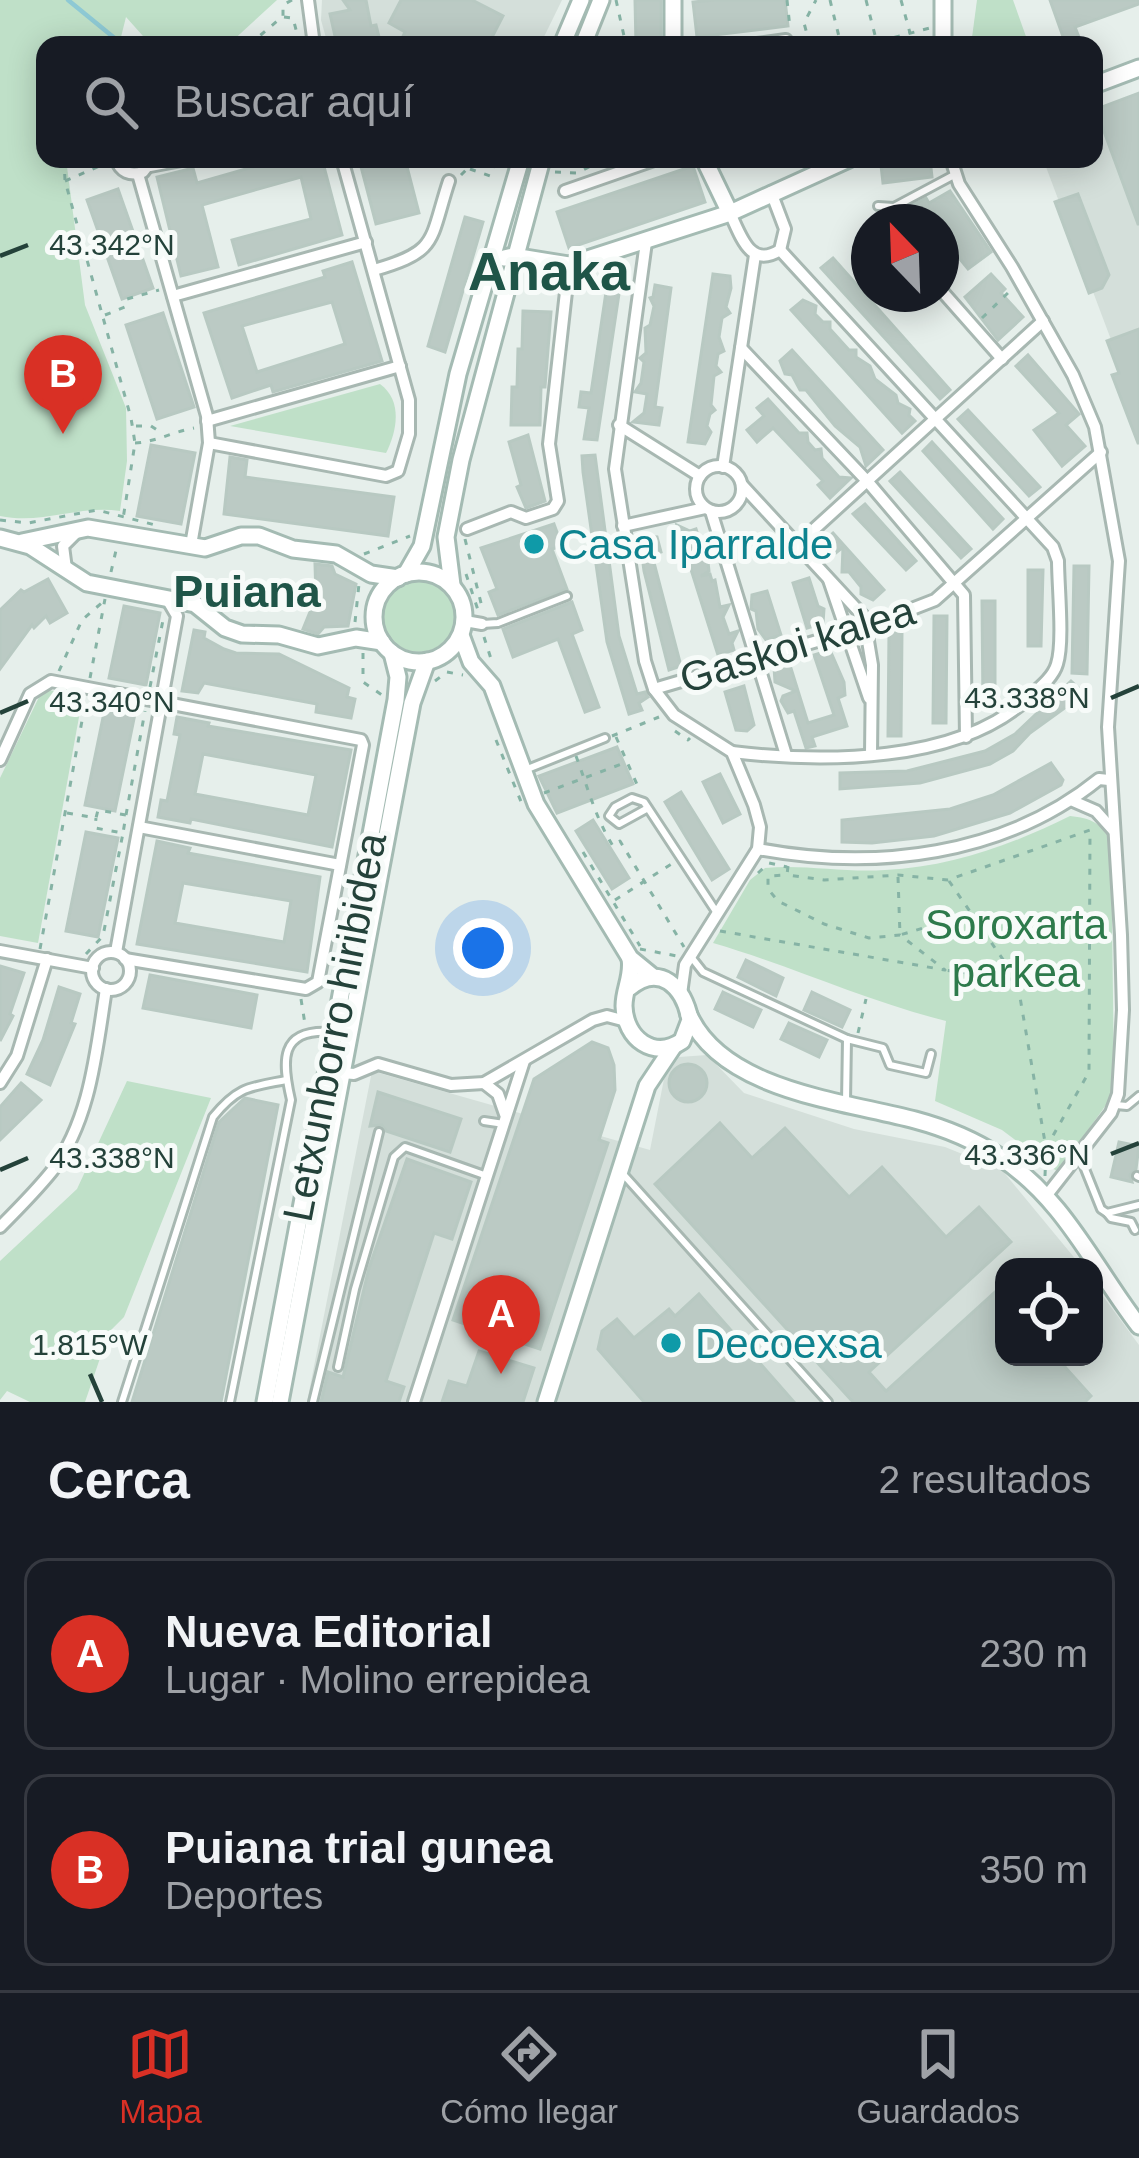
<!DOCTYPE html>
<html lang="es">
<meta charset="utf-8">
<style>
body{margin:0;font-family:Arial,sans-serif;background:#242831;color:#f1f3f6}
.controls{position:absolute;right:36px;bottom:36px;display:grid;overflow:hidden;border-radius:24px;box-shadow:0 6px 30px #0003}
.controls button{width:108px;height:108px;display:grid;place-items:center;padding:0;border:0;border-bottom:3px solid #363941;background:#171b24;color:#f1f3f6;font:60px sans-serif}
.compass{position:absolute;left:851px;top:204px;width:108px;height:108px;border-radius:50%;background:#171b24;box-shadow:0 6px 30px #0003;rotate:337deg}
.you{position:absolute;left:483px;top:948px;width:42px;height:42px;margin:-30px;border:9px solid #fff;border-radius:50%;background:#1a73e8;box-shadow:0 0 0 18px #1a73e833}
.badge{display:grid;place-items:center;width:78px;height:78px;border-radius:50%;background:#d93025;color:#fff;font-size:39px;font-weight:700}
.pin{position:absolute;translate:-50% -99px;filter:drop-shadow(0 3px 6px #0008)}
.pin::after{content:'';position:absolute;top:63px;width:42px;height:36px;background:inherit;clip-path:polygon(0 0,100% 0,50% 100%)}
.list{margin:0;padding:0;list-style:none}
h2{display:flex;justify-content:space-between;align-items:center;height:156px;margin:0;padding:0 48px;font-size:51px}
h2 small{font-size:39px;font-weight:400;color:#9ea1a6}
.list li{display:grid;grid-template-columns:78px 1fr auto;gap:36px;align-items:center;box-sizing:border-box;height:192px;margin:0 24px 24px;padding:0 24px;border:3px solid #363941;border-radius:24px}
.list b{display:block;font-size:45px;white-space:nowrap}
.list p{margin:0;font-size:39px;white-space:nowrap;color:#9ea1a6}
.list em{font-size:39px;font-style:normal;color:#9ea1a6}
.icon{flex:none;width:66px;height:66px;fill:none;stroke:currentColor;stroke-width:2;stroke-linecap:round;stroke-linejoin:round}
.map{position:relative;flex:none;width:1139px;height:1402px;overflow:hidden}
.search{position:absolute;background:#171b24;box-shadow:0 6px 30px #0003;left:36px;right:36px;top:36px;height:132px;display:flex;align-items:center;gap:30px;box-sizing:border-box;padding:0 42px;border-radius:24px;color:#9ea1a6;font-size:45px}
.sheet{height:588px;background:#171b24}
nav{display:flex;justify-content:space-around;align-items:center;box-sizing:border-box;height:168px;border-top:3px solid #363941;background:#171b24;font-size:33px;color:#9ea1a6}
nav a{display:grid;justify-items:center;gap:6px}
nav .on{color:#d93025}
.map>svg:first-child{display:block}
.built{fill:#d4dfda}
.green{fill:#bfe0c8}
.lines{fill:none;stroke-linecap:round;stroke-linejoin:round}
.stream{stroke:#8ec9d4;stroke-width:4.5}
.building{fill:#bbcac4;stroke:#b8c9c2;stroke-width:3;fill-rule:evenodd}
.lane-casing{stroke:#a8b8b2;stroke-width:12}
.street-casing{stroke:#a8b8b2;stroke-width:16}
.secondary-casing{stroke:#a4bbb3;stroke-width:21}
.path{stroke:#86b3a5;stroke-width:3;stroke-dasharray:6 9;stroke-linecap:butt}
.lane{stroke:#fff;stroke-width:6}
.street{stroke:#fff;stroke-width:10}
.secondary{stroke:#fff;stroke-width:15}
.ticks{fill:none;stroke:#24423a;stroke-width:4.5}
.culture-dot{fill:#0f9aa8;stroke:#f7fbf9;stroke-width:4.5}
.labels{text-anchor:middle;stroke-width:10;stroke-linejoin:round;paint-order:stroke}
.culture-label{font-size:42px;fill:#0d838f;stroke:#f7fbf9;text-anchor:start}
.street-label{font-size:42px;fill:#24423a;stroke:#f7fbf9}
.park-label{font-size:42px;fill:#2d7a4b;stroke:#f7fbf9}
.neighbourhood-label{font-size:45px;font-weight:bold;fill:#1f5548;stroke:#f7fbf9}
.district-label{font-size:54px;font-weight:bold;fill:#1f5548;stroke:#f7fbf9}
.ticks-label{font-size:30px;text-anchor:middle;fill:#24423a;stroke:#f7fbf9;stroke-width:10;stroke-linejoin:round;paint-order:stroke}
</style>
<div class="map">
<svg width="1139" height="1402" viewBox="0 0 1139 1402">
<rect width="100%" height="100%" fill="#e6efeb"/>
<g class="built">
<polygon points="322,0 562,0 540,45 328,45 321,20"/>
<polygon points="1139,97 1139,414 1043,159 1094,159 1094,115"/>
<polygon points="707,1055 744,1093 854,1129 945,1147 1002,1170 1082,1267 1004,1267 1004,1357 1094,1357 1094,1284 1139,1345 1139,1402 307,1402 372,1071 650,1150 664,1079 679,1057"/>
</g>
<g class="green">
<path d="M 0,0 L 277,0 L 228,45 L 151,45 L 126,17 L 119,45 L 45,45 L 45,159 L 66,159 L 85,305 L 126,408 L 127,461 L 120,511 C 78,505 42,525 0,516 Z"/>
<polygon points="977,0 1013,0 1029,45 971,45"/>
<path d="M 380,384 C 403,401 397,431 386,453 L 230,426 Z"/>
<circle cx="419" cy="616" r="36"/>
<polygon points="48,690 83,695 38,943 0,936 0,778 39,697"/>
<path d="M 1070,816 C 1091,818 1101,823 1111,841 L 1114,1075 L 1111,1098 L 1058,1172 L 1002,1130 L 935,1101 L 946,1021 C 866,1001 792,966 713,943 L 750,880 L 765,868 C 804,864 845,873 885,870 C 952,867 1011,845 1070,816 Z"/>
<polygon points="127,1081 211,1098 124,1317 109,1332 85,1402 30,1402 7,1391 0,1400 0,1261 77,1189"/>
</g>
<g class="lines">
<polyline class="stream" points="68,0 123,45"/>
</g>
<g class="building">
<polygon points="343,0 366,0 371,26 376,25 380,41 375,45 337,45 330,14 350,10"/>
<polygon points="401,0 472,0 503,16 488,45 399,45 405,32 389,23"/>
<polygon points="635,0 661,0 661,45 636,45"/>
<polygon points="714,0 785,0 788,26 697,37 693,2"/>
<polygon points="1050,0 1139,0 1139,4 1075,27 1082,45 1066,45"/>
<polygon points="1139,93 1139,224 1138,224 1102,126 1099,122 1094,124 1094,110"/>
<polygon points="281,159 322,159 342,235 239,265 232,240 311,219 301,177 202,205 218,267 181,276 157,177 193,168 197,183"/>
<polygon points="359,159 405,159 419,213 376,224"/>
<polygon points="930,159 932,177 883,183 881,165"/>
<polygon points="693,166 705,202 569,248 557,212"/>
<polygon points="118,189 153,288 122,299 87,200"/>
<polygon points="950,191 991,252 968,269 955,253 941,265 941,222 934,212 910,222 904,210 926,198 929,203"/>
<polygon points="1078,194 1109,275 1102,288 1089,293 1055,202"/>
<polygon points="465,217 483,222 445,352 428,346"/>
<polygon points="833,258 950,390 940,399 821,268"/>
<path d="M 352,262 L 382,361 L 273,392 L 271,385 L 232,398 L 204,313 L 325,277 L 323,271 ZM 332,302 L 345,344 L 257,372 L 242,326 Z"/>
<polygon points="609,272 622,274 597,440 584,439 589,408 579,407 581,392 591,393"/>
<polygon points="713,274 730,276 731,288 726,307 730,313 722,318 719,337 724,351 718,354 716,366 721,372 714,376 711,405 715,410 710,414 707,426 711,432 705,444 688,442"/>
<polygon points="991,274 1005,289 1001,293 1023,317 998,340 965,297"/>
<polygon points="655,285 671,288 655,407 662,408 659,425 633,422 644,413 647,394 635,392 641,383 644,362 640,358 646,353 645,328 650,325 654,306 650,298 653,297"/>
<polygon points="803,300 816,306 815,314 823,322 830,322 830,329 849,350 856,350 856,357 870,366 875,379 896,395 898,403 910,409 909,415 915,421 902,433 791,310"/>
<polygon points="523,311 551,312 545,387 541,387 540,425 511,425 512,387 517,387 518,349 522,349"/>
<polygon points="163,313 194,407 157,419 126,325"/>
<polygon points="1139,329 1139,443 1138,443 1112,375 1119,373 1107,341"/>
<polygon points="792,350 883,450 866,466 860,447 835,426 806,390 800,390 792,375 785,374 780,361"/>
<polygon points="1028,355 1079,414 1066,425 1085,446 1062,466 1034,430 1059,413 1016,366"/>
<polygon points="768,399 799,433 807,433 808,442 815,450 821,449 822,458 839,477 851,478 830,498 818,485 823,481 773,428 757,442 747,430 764,416 757,408"/>
<polygon points="968,410 1040,487 1029,496 958,419"/>
<polygon points="528,435 545,501 526,508 517,487 521,485 509,442"/>
<polygon points="932,442 1003,519 993,529 923,451"/>
<polygon points="151,445 195,453 181,524 137,516"/>
<polygon points="595,455 619,636 637,694 645,692 648,697 639,703 642,710 629,714 607,642 583,472 582,456"/>
<polygon points="230,457 247,460 245,477 394,497 388,536 224,514"/>
<polygon points="900,472 971,549 961,558 890,481"/>
<polygon points="865,504 916,561 906,570 853,514"/>
<polygon points="554,524 562,546 552,549 567,589 498,615 489,592 497,589 481,548"/>
<polygon points="677,525 690,531 696,529 704,554 707,553 709,571 701,576 710,574 712,581 715,580 720,607 729,605 723,617 729,634 738,631 732,643 734,650 718,655"/>
<polygon points="833,533 884,590 873,600 861,594 861,587 849,572 842,572 843,547 832,556 827,551 815,549"/>
<polygon points="644,536 657,537 661,552 652,555 681,666 669,670 644,571 640,540"/>
<polygon points="315,564 332,566 335,574 356,584 348,626 324,627 318,634 303,629 316,597"/>
<polygon points="1074,566 1089,566 1087,674 1072,673"/>
<polygon points="1028,570 1043,570 1041,646 1028,646"/>
<polygon points="809,578 818,606 824,609 823,623 807,628 793,583"/>
<polygon points="48,579 67,613 50,623 46,616 34,628 32,625 0,669 0,610 21,590 24,592"/>
<polygon points="767,591 781,635 766,640 758,629 756,611 751,609 752,595"/>
<polygon points="982,601 995,601 995,706 983,706"/>
<polygon points="572,602 582,630 572,634 599,707 585,712 558,639 513,657 503,629"/>
<polygon points="124,606 160,613 146,685 109,678"/>
<polygon points="934,616 947,616 946,723 933,723"/>
<polygon points="194,630 205,632 204,638 224,649 236,653 279,654 349,688 347,697 355,699 351,718 316,712 317,704 204,683 198,693 182,691"/>
<polygon points="889,631 902,631 901,736 888,736"/>
<polygon points="830,650 844,682 845,695 838,698 847,726 812,737 815,746 806,748 794,711 788,713 781,701 783,696 796,691 775,682 774,667 789,662 808,723 834,715 814,655"/>
<polygon points="1071,681 1082,691 1070,704 1030,733 1013,751 990,764 920,783 840,789 840,773 907,771 985,751 1015,734"/>
<polygon points="744,686 754,725 747,731 736,730 725,692"/>
<polygon points="106,703 136,709 115,811 85,805"/>
<path d="M 177,717 L 209,723 L 208,726 L 351,750 L 332,847 L 191,819 L 190,823 L 158,817 L 161,800 L 167,801 L 180,735 L 174,734 ZM 203,754 L 316,775 L 308,815 L 195,794 Z"/>
<polygon points="617,747 633,784 557,813 539,776"/>
<polygon points="1051,763 1063,780 1061,785 1010,813 934,836 872,843 842,842 842,820 950,809 993,795"/>
<polygon points="720,774 740,814 723,823 703,782"/>
<polygon points="681,792 729,869 712,880 665,802"/>
<polygon points="593,820 629,878 612,889 576,831"/>
<polygon points="86,832 118,838 98,937 66,931"/>
<path d="M 157,841 L 190,848 L 188,853 L 320,877 L 307,972 L 137,944 ZM 183,883 L 291,901 L 284,942 L 175,923 Z"/>
<polygon points="746,960 783,978 776,996 738,977"/>
<polygon points="0,966 24,973 10,1014 13,1016 0,1041"/>
<polygon points="150,975 257,995 251,1028 143,1008"/>
<polygon points="59,987 80,994 71,1023 75,1024 50,1085 27,1074 43,1040"/>
<polygon points="723,992 761,1010 753,1027 715,1009"/>
<polygon points="812,992 850,1010 842,1027 804,1010"/>
<polygon points="789,1023 827,1040 819,1057 781,1039"/>
<polygon points="592,1042 608,1048 614,1065 615,1090 599,1140 608,1143 540,1349 453,1320 534,1079"/>
<circle cx="688" cy="1083" r="19"/>
<polygon points="21,1083 41,1100 0,1140 0,1107"/>
<polygon points="378,1092 461,1119 450,1152 386,1131 382,1125 370,1126"/>
<polygon points="245,1098 278,1105 221,1402 132,1402 219,1122"/>
<polygon points="720,1123 752,1158 785,1128 849,1197 882,1167 946,1237 979,1207 1011,1242 869,1372 886,1391 1004,1284 1004,1357 1056,1357 1091,1396 1085,1402 853,1402 655,1184"/>
<polygon points="1119,1142 1139,1146 1136,1169 1130,1175 1132,1182 1111,1177"/>
<polygon points="407,1159 471,1182 452,1239 434,1233 386,1381 404,1387 399,1402 321,1402 328,1372 343,1377 369,1268"/>
<polygon points="699,1294 794,1402 644,1402 598,1349 602,1331 617,1319 634,1338 669,1309 675,1316"/>
<polygon points="479,1351 534,1368 523,1402 442,1402 449,1381 467,1386"/>
</g>
<g class="lines">
<g class="lane-casing">
<g id="lane">
<polyline points="878,206 894,207 954,175"/>
<polyline points="482,624 498,623 567,596"/>
<polyline points="525,770 605,738"/>
<polyline points="648,808 619,824 609,816 615,807 632,798 644,802 717,913"/>
<polyline points="692,958 703,972 847,1039 846,1102"/>
<polyline points="847,1039 883,1048 890,1065 926,1073 931,1054"/>
<polyline points="1116,1105 1127,1106 1139,1096"/>
<polyline points="484,1121 504,1124"/>
<polyline points="1079,1154 1101,1209 1107,1213 1139,1205"/>
<polyline points="623,1174 828,1402"/>
<polyline points="1137,1176 1139,1177"/>
<polyline points="1107,1213 1111,1218 1131,1222 1135,1230"/>
<polyline points="338,1367 355,1289 394,1157 405,1147 487,1176"/>
<path d="M 122,1402 L 213,1117 C 238,1086 250,1087 286,1080"/>
<path d="M 230,1402 L 291,1100 C 282,1061 279,1029 330,1032"/>
<polyline points="313,1402 379,1132"/>
</g>
</g>
<g class="street-casing">
<g id="street">
<polyline points="308,0 314,45"/>
<polyline points="749,45 786,40"/>
<path d="M 116,159 C 120,172 130,176 143,172 L 153,159"/>
<polyline points="951,159 959,184 1012,267 1073,375 1095,427 1119,561 1108,727 1121,935 1123,1010 1118,1094 1111,1113 1047,1195"/>
<polyline points="150,166 187,159"/>
<polyline points="138,174 207,416 209,443 191,545"/>
<polyline points="565,191 657,159"/>
<path d="M 730,213 C 741,236 750,269 780,250 L 785,229 L 771,192"/>
<polyline points="646,242 615,469 645,661 654,689 674,715 732,752 754,805 760,827 758,849 685,965 681,994"/>
<path d="M 374,270 C 439,251 429,242 449,181"/>
<polyline points="941,290 1002,359"/>
<polyline points="173,296 366,242"/>
<polyline points="741,348 868,482 964,595 966,737"/>
<polyline points="207,421 400,366"/>
<polyline points="619,425 700,476"/>
<polyline points="209,443 386,476 398,471 409,434 409,400 342,159"/>
<circle cx="719" cy="489" r="23"/>
<polyline points="723,467 755,255"/>
<polyline points="742,485 864,617 872,665 871,754"/>
<polyline points="711,511 786,755"/>
<polyline points="623,526 705,508"/>
<polyline points="467,529 511,512 526,518 553,509 558,501 549,444 569,265"/>
<polyline points="799,543 1043,321"/>
<polyline points="66,569 63,546 75,534"/>
<polyline points="829,580 869,698"/>
<polyline points="465,621 482,624"/>
<polyline points="654,689 868,626 935,600 1101,452"/>
<path d="M 732,752 C 823,763 957,763 1027,699 C 1038,689 1053,678 1057,664 C 1064,642 1058,586 1058,561 L 1053,547 L 780,250"/>
<polyline points="0,760 30,694 51,681 361,740 363,745 318,982 306,989 125,959"/>
<polyline points="1073,801 1096,811 1113,830"/>
<polyline points="139,827 340,865"/>
<path d="M 758,849 C 875,871 1004,856 1099,779 L 1109,780"/>
<polyline points="0,951 93,968"/>
<polyline points="116,952 177,616 167,599"/>
<circle cx="111" cy="971" r="19"/>
<polyline points="342,1073 354,1074 378,1064 451,1085 484,1083 593,1020 607,1016 626,1021"/>
<polyline points="0,1083 17,1056 47,959"/>
<polyline points="484,1083 498,1094 505,1114"/>
<path d="M 0,1227 C 18,1209 36,1191 52,1171 C 91,1119 96,1051 106,989"/>
<polyline points="414,1402 524,1061"/>
</g>
</g>
<g class="secondary-casing">
<g id="secondary">
<polyline points="562,45 581,0"/>
<polyline points="583,45 601,0"/>
<polyline points="673,45 673,0"/>
<polyline points="943,45 943,0"/>
<polyline points="1094,85 1139,68"/>
<polyline points="704,159 730,213"/>
<polyline points="504,258 513,256 569,265 730,213 849,159"/>
<polyline points="0,538 30,546 87,583 195,604 225,628 242,634 279,635 318,646 356,638 382,642"/>
<polyline points="22,542 88,528 205,548 241,536 259,536 293,549 336,554 371,574 398,578"/>
<circle cx="419" cy="617" r="45"/>
<polyline points="406,574 422,546 458,374 521,159"/>
<polyline points="452,585 446,537 461,460 542,159"/>
<polyline points="461,635 471,662 492,686 536,804 630,958 652,976"/>
<path d="M 629,988 C 660,962 684,987 690,1020 L 682,1041 C 654,1060 625,1039 624,1006 C 624,989 633,976 630,959"/>
<path d="M 689,1015 C 723,1091 844,1101 915,1120 C 945,1128 974,1140 1000,1157 C 1065,1200 1093,1266 1139,1326"/>
<polyline points="265,1402 396,700 398,677 392,653"/>
<polyline points="280,1402 412,703 427,661"/>
<polyline points="546,1402 647,1086 673,1047"/>
</g>
</g>
<g class="path">
<polyline points="616,0 626,45"/>
<polyline points="787,0 790,28"/>
<polyline points="830,0 841,45"/>
<polyline points="866,0 876,39"/>
<polyline points="901,0 910,33"/>
<polyline points="284,17 293,18 300,45"/>
<polyline points="249,45 283,16 283,5 292,0"/>
<polyline points="810,45 804,23 816,0"/>
<polyline points="865,45 930,28"/>
<polyline points="64,159 65,181 131,418 135,443 123,519"/>
<polyline points="470,169 490,176 496,159"/>
<polyline points="555,172 577,173 604,159"/>
<polyline points="461,175 477,159"/>
<polyline points="65,181 102,165 101,159"/>
<polyline points="105,315 125,307 127,299 159,290"/>
<polyline points="982,318 1010,291"/>
<polyline points="136,426 151,426 160,432"/>
<path d="M 135,443 C 156,442 172,432 194,428"/>
<polyline points="0,520 28,523 97,510 159,526"/>
<polyline points="465,539 483,611"/>
<polyline points="364,554 410,536"/>
<polyline points="111,572 117,546"/>
<polyline points="466,574 478,610"/>
<polyline points="355,622 359,584"/>
<polyline points="484,637 492,662"/>
<polyline points="363,653 363,682 385,697"/>
<polyline points="59,671 82,620 105,600"/>
<polyline points="90,678 105,599"/>
<polyline points="435,681 447,672 463,675"/>
<polyline points="150,687 163,620"/>
<polyline points="675,731 688,740 690,738"/>
<polyline points="612,736 659,717"/>
<polyline points="616,737 639,789"/>
<polyline points="496,740 524,809"/>
<path d="M 576,756 C 588,788 595,817 613,846 L 620,841 L 684,947"/>
<polyline points="544,793 627,762"/>
<polyline points="67,813 96,818 98,810 126,815 123,833 95,828 96,818"/>
<polyline points="126,815 145,711"/>
<polyline points="583,852 640,946"/>
<polyline points="788,866 787,875 824,880 898,875 948,880 1090,830 1089,1072 1046,1148 1017,980 945,970"/>
<polyline points="758,873 769,863 787,867"/>
<polyline points="898,877 900,935 970,914 1091,942"/>
<polyline points="949,881 1015,977"/>
<polyline points="615,900 673,863"/>
<polyline points="720,931 945,970 900,935 869,938 824,924 778,901 768,889 768,876 785,875"/>
<polyline points="40,949 86,699"/>
<polyline points="640,949 677,956"/>
<polyline points="86,954 103,936 123,833"/>
<polyline points="301,999 305,1024"/>
<polyline points="858,1033 866,999"/>
<polyline points="1045,1176 1046,1150"/>
</g>
<use href="#lane" class="lane"/>
<use href="#street" class="street"/>
<use href="#secondary" class="secondary"/>
</g>
<path class="ticks" d="M 0,256 L 28,245M 1111,698 L 1139,686M 0,713 L 28,701M 1111,1154 L 1139,1143M 0,1170 L 28,1158M 90,1374 L 102,1402"/>
<g class="culture-dot">
<circle cx="534" cy="544" r="12"/>
<circle cx="671" cy="1343" r="12"/>
</g>
<g class="labels">
<g class="culture-label">
<text x="558" y="559">Casa Iparralde</text>
<text x="695" y="1358">Decoexsa</text>
</g>
<g class="street-label">
<text transform="translate(797 644) rotate(-17)" y="15">Gaskoi kalea</text>
<text transform="translate(334 1027) rotate(-79)" y="15">Letxunborro hiribidea</text>
</g>
<g class="park-label">
<text x="1016" y="939">Soroxarta<tspan x="1016" dy="48">parkea</tspan></text>
</g>
<g class="neighbourhood-label">
<text x="247" y="607">Puiana</text>
</g>
<g class="district-label">
<text x="549" y="290">Anaka</text>
</g>
</g>
<g class="ticks-label">
<text x="112" y="255">43.342°N</text>
<text x="1027" y="708">43.338°N</text>
<text x="112" y="712">43.340°N</text>
<text x="1027" y="1165">43.336°N</text>
<text x="112" y="1168">43.338°N</text>
<text x="90" y="1355">1.815°W</text>
</g>
</svg>
<div class="controls">
<button><svg class="icon" aria-label="locate" viewBox="0 0 24 24"><circle cx="12" cy="12" r="6"/><path d="M12 2v4M12 18v4M2 12h4M18 12h4"/></svg></button>
</div>
<svg class="compass" viewBox="-18 -18 36 36"><path d="M0-13l5 13h-10z" fill="#e53935"/><path d="M0 13l5-13h-10z" fill="#9ea1a6"/></svg>
<div class="you"></div>
<div class="pin badge" style="left:501px;top:1374px">A</div>
<div class="pin badge" style="left:63px;top:434px">B</div>
<div class="search"><svg class="icon" aria-label="search" viewBox="0 0 24 24"><circle cx="10" cy="10" r="6"/><path d="M15 15l6 6"/></svg>Buscar aquí</div>
</div>
<section class="sheet">
<h2>Cerca<small>2 resultados</small></h2>
<ul class="list">
<li><span class="badge">A</span><div><b>Nueva Editorial</b><p>Lugar · Molino errepidea</p></div><em>230 m</em></li>
<li><span class="badge">B</span><div><b>Puiana trial gunea</b><p>Deportes</p></div><em>350 m</em></li>
</ul>
</section>
<nav>
<a class="on"><svg class="icon" aria-label="map" viewBox="0 0 24 24"><path d="M3 6l6-2 6 2 6-2v14l-6 2-6-2-6 2zM9 4v14M15 6v14"/></svg>Mapa</a>
<a><svg class="icon" aria-label="directions" viewBox="0 0 24 24"><path d="M12 3l9 9-9 9-9-9zM9 14v-3h6M13 9l2 2-2 2"/></svg>Cómo llegar</a>
<a><svg class="icon" aria-label="saved" viewBox="0 0 24 24"><path d="M7 4h10v16l-5-4-5 4z"/></svg>Guardados</a>
</nav>
